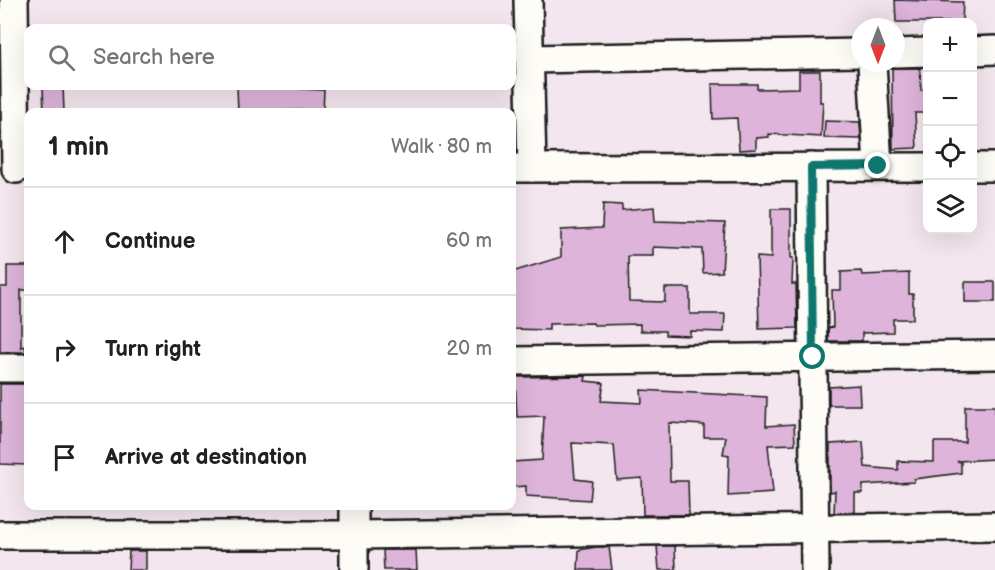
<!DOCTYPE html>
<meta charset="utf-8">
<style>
body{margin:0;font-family:"Balsamiq Sans",sans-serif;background:#f6f6f6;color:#202124}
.controls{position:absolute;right:18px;top:18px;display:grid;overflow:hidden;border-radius:12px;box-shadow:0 6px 24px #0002}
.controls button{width:54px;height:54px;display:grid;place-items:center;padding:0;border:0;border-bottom:2px solid #e0e0e0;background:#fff;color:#202124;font:30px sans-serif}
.compass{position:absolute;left:851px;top:18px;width:54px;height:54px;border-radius:50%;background:#fff;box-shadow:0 6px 24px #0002;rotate:180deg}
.stop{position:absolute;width:18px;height:18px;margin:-14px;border:4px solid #0f766e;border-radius:50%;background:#fff}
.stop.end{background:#0f766e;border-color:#fff;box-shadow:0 2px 6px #0008}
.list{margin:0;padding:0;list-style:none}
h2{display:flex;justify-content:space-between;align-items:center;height:78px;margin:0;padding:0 24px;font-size:26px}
h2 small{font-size:20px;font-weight:400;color:#757577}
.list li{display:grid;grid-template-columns:39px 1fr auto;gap:18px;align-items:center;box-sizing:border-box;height:108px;padding:0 24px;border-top:2px solid #e0e0e0}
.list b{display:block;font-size:22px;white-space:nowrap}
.list em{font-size:20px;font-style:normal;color:#757577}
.icon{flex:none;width:33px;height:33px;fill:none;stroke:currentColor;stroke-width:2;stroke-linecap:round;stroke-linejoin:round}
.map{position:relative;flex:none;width:995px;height:570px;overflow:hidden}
.search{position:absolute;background:#fff;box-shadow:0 6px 24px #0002;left:24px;top:24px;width:492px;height:66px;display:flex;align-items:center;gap:15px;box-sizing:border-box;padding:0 21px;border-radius:12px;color:#757577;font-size:22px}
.panel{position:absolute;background:#fff;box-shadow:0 6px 24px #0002;left:24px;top:108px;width:492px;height:402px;border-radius:12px}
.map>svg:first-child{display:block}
.building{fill:#deb4da;stroke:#1c1c1c;stroke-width:1.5}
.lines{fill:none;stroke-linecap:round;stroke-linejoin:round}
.minor-casing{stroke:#1c1c1c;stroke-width:32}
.minor{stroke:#fdfcf7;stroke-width:27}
.route{stroke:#0f766e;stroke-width:8}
</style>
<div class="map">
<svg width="995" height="570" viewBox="0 0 995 570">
<rect width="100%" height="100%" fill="#f4e6ee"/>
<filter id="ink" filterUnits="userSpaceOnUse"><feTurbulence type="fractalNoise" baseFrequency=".0167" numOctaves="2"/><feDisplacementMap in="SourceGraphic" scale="12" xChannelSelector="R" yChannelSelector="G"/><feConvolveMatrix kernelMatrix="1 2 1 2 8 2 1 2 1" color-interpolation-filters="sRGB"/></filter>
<g filter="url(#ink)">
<g class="building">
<polygon points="895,0 963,2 962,22 896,22"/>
<polygon points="892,68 920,68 921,90 927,90 927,113 915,113 917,148 893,149"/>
<polygon points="799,71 820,71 820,102 823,102 821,137 769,134 769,137 756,138 756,149 739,150 737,118 713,119 712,84 757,84 757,89 799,88"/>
<polygon points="43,86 63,86 64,112 44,112"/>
<polygon points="237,86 301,86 301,89 324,90 323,112 303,112 303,110 238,112"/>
<polygon points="825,121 860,122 861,139 824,138"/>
<polygon points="603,204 622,205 622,210 654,207 655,221 725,223 722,272 703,273 702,249 653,247 653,256 628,256 629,301 665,302 665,288 690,288 690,314 725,314 724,332 690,331 690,336 665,335 665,331 640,331 640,324 594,325 593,323 549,324 549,330 512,329 512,272 561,257 561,230 602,228"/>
<polygon points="771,209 791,209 791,258 793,258 792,284 796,284 797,328 759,329 757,257 771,258"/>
<polygon points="7,266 28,266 28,290 21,290 21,347 25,346 26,352 0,352 0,287 7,287"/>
<polygon points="861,271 862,275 909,273 909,294 913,294 913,319 893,319 893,332 862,333 862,341 828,341 828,328 833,327 832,290 841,290 841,272"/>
<rect x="965" y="282" width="30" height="20"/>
<polygon points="586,376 585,381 604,383 601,401 642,403 641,390 767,397 766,426 794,424 795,444 768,445 773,493 728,496 729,455 723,454 726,437 704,437 704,425 669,423 670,481 688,481 689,515 643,515 642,478 617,480 614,445 572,443 575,479 592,481 590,500 526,496 526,486 512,487 512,462 542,460 544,416 517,417 515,377"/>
<polygon points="0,384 27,384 27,408 24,408 27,465 0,464"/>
<polygon points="859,385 860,405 829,405 829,387"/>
<polygon points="965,406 995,406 995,459 957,461 961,462 961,473 914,479 914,482 863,485 862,493 855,493 855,512 834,513 835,491 830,492 830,444 863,442 865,467 898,470 898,461 934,462 934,442 965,442"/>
<polygon points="657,546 675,546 676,570 659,570"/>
<polygon points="596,547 609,547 612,570 578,570 579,550"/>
<polygon points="383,550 416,550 417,570 384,570"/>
<polygon points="129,551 146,551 146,570 128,570"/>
</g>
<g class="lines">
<g class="minor-casing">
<g id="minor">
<polyline points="14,0 16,169"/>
<polyline points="528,0 532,168"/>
<polyline points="972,51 995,50"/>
<polyline points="896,53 928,52"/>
<polyline points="530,59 860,53"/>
<polyline points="872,63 878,166"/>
<polyline points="811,167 815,570"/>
<polyline points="972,167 995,167"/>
<polyline points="512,168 928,167"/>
<polyline points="512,361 995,355"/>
<polyline points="0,368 28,368"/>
<polyline points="354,506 354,570"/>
<polyline points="0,535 354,535 995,526"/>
</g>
</g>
<use href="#minor" class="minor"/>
</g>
</g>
<g class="lines" filter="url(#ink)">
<polyline class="route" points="813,357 811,167 878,166"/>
</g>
</svg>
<div class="controls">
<button>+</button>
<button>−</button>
<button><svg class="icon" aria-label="locate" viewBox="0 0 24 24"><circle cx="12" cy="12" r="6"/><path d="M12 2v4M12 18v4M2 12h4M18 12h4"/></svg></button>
<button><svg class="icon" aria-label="layers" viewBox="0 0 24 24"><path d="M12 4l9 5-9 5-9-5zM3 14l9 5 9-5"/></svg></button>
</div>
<svg class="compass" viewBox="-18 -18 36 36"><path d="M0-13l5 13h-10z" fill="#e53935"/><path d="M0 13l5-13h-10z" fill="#757577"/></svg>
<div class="stop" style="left:813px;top:357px"></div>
<div class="stop end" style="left:878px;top:166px"></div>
<div class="search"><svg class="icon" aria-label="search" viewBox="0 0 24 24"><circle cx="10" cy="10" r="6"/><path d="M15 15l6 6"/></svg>Search here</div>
<section class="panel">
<h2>1 min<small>Walk · 80 m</small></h2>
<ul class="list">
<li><svg class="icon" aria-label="ahead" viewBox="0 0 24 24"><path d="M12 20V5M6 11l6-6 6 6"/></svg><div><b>Continue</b></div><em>60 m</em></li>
<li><svg class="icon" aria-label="right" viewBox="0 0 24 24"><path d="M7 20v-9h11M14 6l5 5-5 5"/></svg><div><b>Turn right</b></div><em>20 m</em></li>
<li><svg class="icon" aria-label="arrive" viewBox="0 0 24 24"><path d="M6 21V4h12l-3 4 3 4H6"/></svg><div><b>Arrive at destination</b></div></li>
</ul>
</section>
</div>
